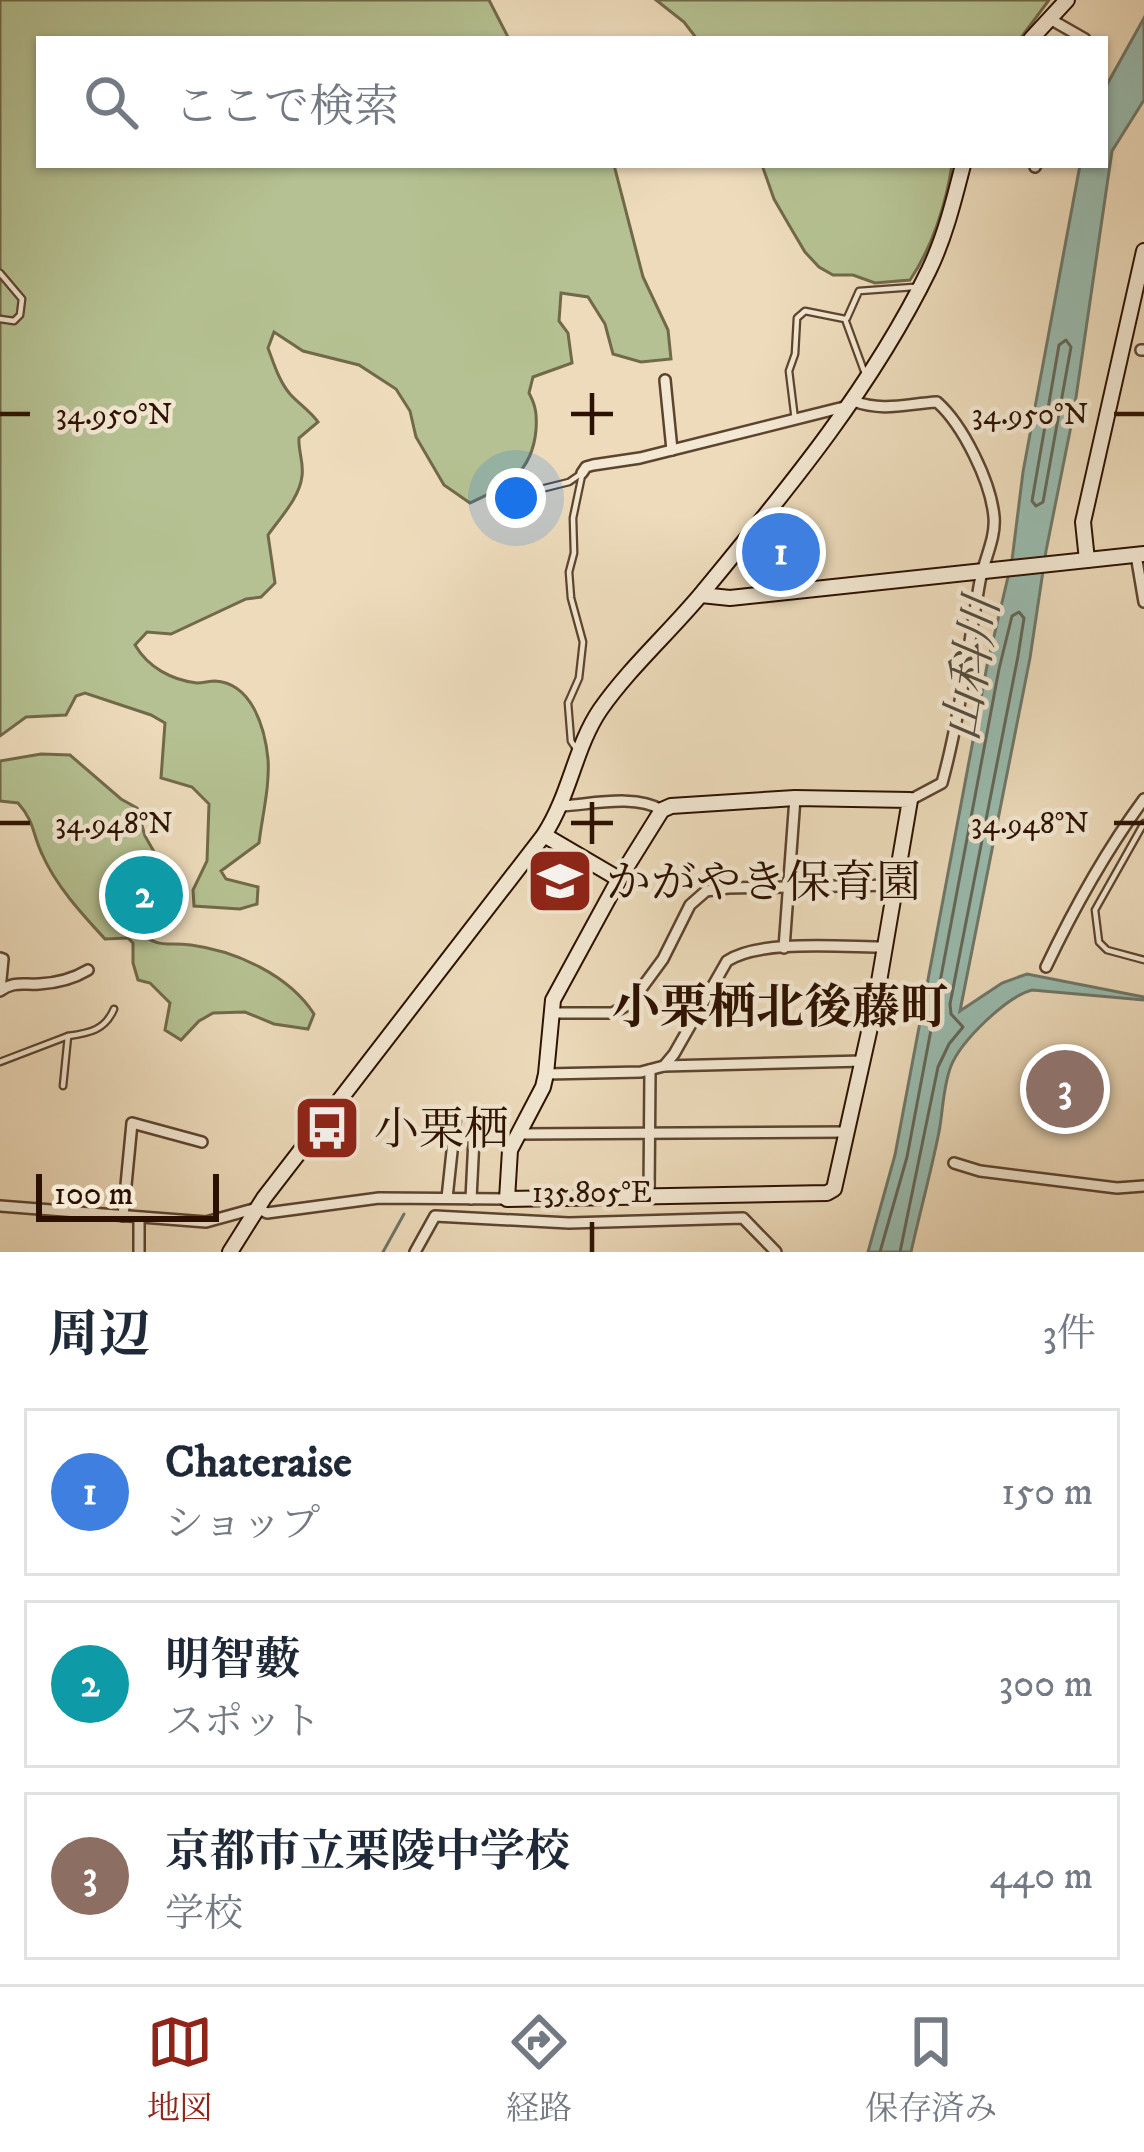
<!DOCTYPE html>
<html lang="ja">
<meta charset="utf-8">
<style>
body{margin:0;font-family:"IM FELL DW Pica","Noto Serif JP",serif;background:#f2f2f3;color:#1f2937}
.scale{position:absolute;left:36px;bottom:30px;width:183px;box-sizing:border-box;padding-left:12px;border:6px solid #2d1100;border-top:0;font-size:33px;line-height:42px;white-space:nowrap;color:#2d1100;-webkit-text-stroke:9px #f3e8d3;paint-order:stroke}
.you{position:absolute;left:516px;top:498px;width:42px;height:42px;margin:-30px;border:9px solid #fff;border-radius:50%;background:#1a73e8;box-shadow:0 0 0 18px #1a73e833}
.badge{display:grid;place-items:center;width:78px;height:78px;border-radius:50%;background:#8f2418;color:#fff;font-size:39px;font-weight:700}
.pin{position:absolute;translate:-50% -50%;border:6px solid #fff;box-shadow:0 3px 12px #0006}
.list{margin:0;padding:0;list-style:none}
h2{display:flex;justify-content:space-between;align-items:center;height:156px;margin:0;padding:0 48px;font-size:51px}
h2 small{font-size:39px;font-weight:400;color:#747a83}
.list li{display:grid;grid-template-columns:78px 1fr auto;gap:36px;align-items:center;box-sizing:border-box;height:168px;margin:0 24px 24px;padding:0 24px;border:3px solid #e0e1e3;border-radius:0px}
.list b{display:block;font-size:45px;white-space:nowrap}
.list p{margin:0;font-size:39px;white-space:nowrap;color:#747a83}
.list em{font-size:39px;font-style:normal;color:#747a83}
.icon{flex:none;width:66px;height:66px;fill:none;stroke:currentColor;stroke-width:2;stroke-linecap:round;stroke-linejoin:round}
.map{position:relative;flex:none;width:1144px;height:1252px;overflow:hidden}
.search{position:absolute;background:#fff;box-shadow:0 3px 9px #0004;left:36px;right:36px;top:36px;height:132px;display:flex;align-items:center;gap:30px;box-sizing:border-box;padding:0 42px;border-radius:0px;color:#747a83;font-size:45px}
.sheet{height:732px;background:#fff}
nav{display:flex;justify-content:space-around;align-items:center;box-sizing:border-box;height:168px;border-top:3px solid #e0e1e3;background:#fff;font-size:33px;color:#747a83}
nav a{display:grid;justify-items:center;gap:6px}
nav .on{color:#8f2418}
.map>svg:first-child{display:block}
.green{fill:#b5c192;stroke:#716949;stroke-width:3}
.water{fill:#99bbaf;stroke:#6e7769;stroke-width:3}
.lines{fill:none;stroke-linecap:round;stroke-linejoin:round}
.shore{stroke:#636658;stroke-width:3}
.stream{stroke:#6e7769;stroke-width:3}
.lane-casing{stroke:#5d442f;stroke-width:9}
.street-casing{stroke:#5d442f;stroke-width:14}
.secondary-casing{stroke:#2d1100;stroke-width:18}
.lane{stroke:#f3e8d3;stroke-width:4.5}
.street{stroke:#f3e8d3;stroke-width:9}
.secondary{stroke:#f3e8d3;stroke-width:14}
.ticks{fill:none;stroke:#2d1100;stroke-width:4.5}
.labels{text-anchor:middle;stroke-width:9;stroke-linejoin:round;paint-order:stroke}
.poi-label{font-size:45px;fill:#2d1100;stroke:#f3e8d3;text-anchor:start}
.water-label{font-size:48px;font-style:italic;fill:#534c3d;stroke:#f3e8d3}
.neighbourhood-label{font-size:48px;font-weight:bold;fill:#2d1100;stroke:#f3e8d3}
.ticks-label{font-size:30px;text-anchor:middle;fill:#2d1100;stroke:#f3e8d3;stroke-width:9;stroke-linejoin:round;paint-order:stroke}
</style>
<div class="map">
<svg width="1144" height="1252" viewBox="0 0 1144 1252">
<rect width="100%" height="100%" fill="#eddbbb"/>
<filter id="stains"><feTurbulence type="fractalNoise" baseFrequency=".00167" numOctaves="4"/><feColorMatrix values="0 0 0 0 .2 0 0 0 0 .09 0 0 0 0 .02 0 0 0 .5 -.17"/></filter>
<radialGradient id="worn" r=".72"><stop offset=".6" stop-color="#630" stop-opacity="0"/><stop offset="1" stop-color="#630" stop-opacity=".3"/></radialGradient>
<g class="green">
<path d="M 0,0 L 489,0 L 509,39 L 39,39 L 39,165 L 614,165 L 643,277 L 668,330 L 671,359 L 641,362 L 613,354 L 605,324 L 588,297 L 561,293 L 559,321 L 568,333 L 572,363 L 533,377 L 529,393 C 536,406 537,415 536,430 C 532,474 506,486 470,503 L 444,485 L 416,437 L 410,411 L 396,389 L 359,365 L 303,351 L 274,332 L 268,348 C 274,364 279,381 290,394 C 299,404 310,411 318,422 L 299,438 C 298,451 304,462 302,476 C 300,497 280,518 268,535 L 275,583 L 261,597 L 246,599 L 171,634 L 147,632 L 135,645 C 148,667 171,680 197,683 C 203,683 209,681 215,681 C 252,683 265,728 268,759 C 270,786 262,817 259,843 L 221,871 L 226,879 L 258,887 L 257,904 L 240,909 L 194,906 L 193,890 L 207,861 L 209,804 L 192,787 L 161,778 L 165,723 L 151,715 L 85,693 L 76,696 L 66,715 L 26,717 L 0,736 Z"/>
<polygon points="656,0 1049,0 1020,39 697,39 684,22"/>
<path d="M 762,165 L 952,165 C 946,204 932,248 910,280 L 875,283 L 853,275 L 833,275 L 819,267 L 805,252 L 789,225 L 774,199 Z"/>
<path d="M 41,754 L 70,755 L 121,799 L 137,808 L 145,836 L 157,857 L 149,911 L 138,931 C 159,949 165,942 191,945 C 236,951 289,975 314,1014 L 308,1029 L 274,1024 L 245,1012 L 213,1013 L 199,1021 L 181,1040 L 165,1030 L 170,1003 L 150,983 L 138,980 L 133,963 L 133,943 L 128,938 L 105,939 C 82,914 56,886 42,854 C 32,833 35,822 18,803 L 0,801 L 0,761 Z"/>
</g>
<path class="water" d="M 1144,18 L 1144,100 L 1112,151 L 1074,411 L 1046,551 L 1030,658 L 960,1011 L 1002,983 L 1027,974 L 1144,997 L 1144,1000 L 1032,990 C 1006,997 961,1041 951,1066 C 943,1086 943,1111 939,1132 C 931,1172 920,1212 911,1252 L 868,1252 L 895,1155 L 987,666 L 1012,560 L 1023,472 L 1080,165 L 1105,165 L 1105,88 Z"/>
<g class="lines">
<g class="shore">
<polygon points="1066,340 1071,347 1043,502 1036,506 1032,501 1059,345"/>
<polyline points="880,1252 907,1157 999,669 1012,616 1019,612 1024,618 1018,656 950,1004 951,1014 963,1027 949,1044 938,1067 900,1252"/>
</g>
<polyline class="stream" points="383,1252 404,1214"/>
<g class="lane-casing">
<g id="lane">
<polyline points="0,273 22,299 20,315 14,321 0,319"/>
<polyline points="847,318 859,291 914,287"/>
<polyline points="795,420 789,371 795,354 797,318 805,311 845,319 864,371"/>
<polyline points="513,496 569,482 582,473"/>
<polyline points="577,750 571,741 568,703 579,678 583,642 571,598 569,572 574,553 573,518 582,475"/>
<polyline points="1144,823 1095,910 1099,942 1107,950 1144,960"/>
<path d="M 68,1036 C 90,1033 105,1030 114,1009"/>
<polyline points="0,1062 68,1036 63,1086"/>
</g>
</g>
<g class="street-casing">
<g id="street">
<polyline points="1050,19 1085,39"/>
<polyline points="1035,167 1036,165"/>
<polyline points="1141,350 1144,350"/>
<polyline points="665,380 672,450"/>
<path d="M 853,401 C 884,412 905,404 937,402 C 963,425 991,482 994,517 C 996,538 984,560 980,581 C 968,648 960,717 942,783 L 910,800"/>
<polyline points="582,473 586,467 593,465 640,458 848,406"/>
<polyline points="1136,555 1144,602"/>
<path d="M 562,806 C 593,804 635,794 662,810"/>
<polyline points="784,948 795,798"/>
<polyline points="0,958 3,959 0,990"/>
<path d="M 1046,967 C 1074,908 1105,852 1144,799"/>
<path d="M 0,991 C 13,981 23,985 39,984 C 57,983 73,979 88,970"/>
<polyline points="550,1013 612,1013 630,1004 663,959 690,905 706,891 728,888 896,885"/>
<path d="M 664,1066 L 674,1054 L 727,961 C 760,939 843,947 885,947"/>
<polyline points="546,1074 641,1072 664,1066 863,1061"/>
<polyline points="519,1134 847,1132"/>
<polyline points="954,1163 980,1171 1117,1188 1144,1186"/>
<polyline points="649,1196 650,1070"/>
<polyline points="447,1198 456,1114"/>
<polyline points="471,1199 475,1118"/>
<polyline points="0,1206 206,1222 257,1208 267,1213 379,1198 507,1199"/>
<polyline points="123,1216 132,1123 202,1142"/>
<polyline points="139,1252 139,1218"/>
<polyline points="415,1252 435,1216 569,1223 743,1218 776,1252"/>
</g>
</g>
<g class="secondary-casing">
<g id="secondary">
<polyline points="1031,39 1067,0"/>
<polyline points="1087,560 1083,522 1144,251"/>
<polyline points="701,595 730,598 1144,554"/>
<polygon points="795,798 910,800 875,1005 834,1189 827,1193 507,1199 510,1150 543,1087 546,1074 553,1000 619,879 662,810 671,806"/>
<polyline points="544,835 619,879"/>
<path d="M 230,1252 L 264,1198 L 544,835 C 570,795 575,747 600,710 C 630,667 670,632 703,592 C 786,491 871,389 929,270 C 945,237 954,200 963,165"/>
</g>
</g>
<use href="#lane" class="lane"/>
<use href="#street" class="street"/>
<use href="#secondary" class="secondary"/>
</g>
<path class="ticks" d="M 592,393 L 592,435M 0,414 L 30,414M 571,414 L 613,414M 1114,414 L 1144,414M 592,802 L 592,844M 0,823 L 30,823M 571,823 L 613,823M 1114,823 L 1144,823M 592,1222 L 592,1252"/>
<defs>
<g id="school-square" transform="scale(3.45)"><rect x="-9" y="-9" width="18" height="18" rx="4" fill="#8f2418" stroke="#f3e8d3"/><path d="M0-5L7-2L0 1L-7-2ZM-4 1L0 2.5L4 1V4Q0 6-4 4Z" fill="#fff"/></g>
<g id="bus-square" transform="scale(3.45)"><rect x="-9" y="-9" width="18" height="18" rx="4" fill="#8f2418" stroke="#f3e8d3"/><path d="M-5-6H5V4H4V6H2V4H-2V6H-4V4H-5ZM-3.5-4V0h7V-4ZM-3.5 1.2v1.5H-2V1.2ZM2 1.2v1.5H3.5V1.2Z" fill="#fff"/></g>
</defs>
<g fill-rule="evenodd">
<use href="#school-square" x="560" y="881"/>
<use href="#bus-square" x="327" y="1128"/>
</g>
<g class="labels">
<g class="poi-label">
<text x="606" y="897">かがやき保育園</text>
<text x="374" y="1144">小栗栖</text>
</g>
<g class="water-label">
<text transform="translate(970 669) rotate(-81)" y="17">山科川</text>
</g>
<g class="neighbourhood-label">
<text x="780" y="1023">小栗栖北後藤町</text>
</g>
</g>
<g class="ticks-label">
<text x="114" y="424">34.950°N</text>
<text x="1030" y="424">34.950°N</text>
<text x="114" y="833">34.948°N</text>
<text x="1030" y="833">34.948°N</text>
<text x="592" y="1202">135.805°E</text>
</g>
<rect width="100%" height="100%" filter="url(#stains)"/>
<rect width="100%" height="100%" fill="url(#worn)"/>
</svg>
<div class="scale">100 m</div>
<div class="you"></div>
<div class="pin badge" style="left:781px;top:552px;background:#3f7fe0">1</div>
<div class="pin badge" style="left:144px;top:895px;background:#0f9aa8">2</div>
<div class="pin badge" style="left:1065px;top:1089px;background:#8d6e63">3</div>
<div class="search"><svg class="icon" aria-label="search" viewBox="0 0 24 24"><circle cx="10" cy="10" r="6"/><path d="M15 15l6 6"/></svg>ここで検索</div>
</div>
<section class="sheet">
<h2>周辺<small>3件</small></h2>
<ul class="list">
<li><span class="badge" style="background:#3f7fe0">1</span><div><b>Chateraise</b><p>ショップ</p></div><em>150 m</em></li>
<li><span class="badge" style="background:#0f9aa8">2</span><div><b>明智藪</b><p>スポット</p></div><em>300 m</em></li>
<li><span class="badge" style="background:#8d6e63">3</span><div><b>京都市立栗陵中学校</b><p>学校</p></div><em>440 m</em></li>
</ul>
</section>
<nav>
<a class="on"><svg class="icon" aria-label="map" viewBox="0 0 24 24"><path d="M3 6l6-2 6 2 6-2v14l-6 2-6-2-6 2zM9 4v14M15 6v14"/></svg>地図</a>
<a><svg class="icon" aria-label="directions" viewBox="0 0 24 24"><path d="M12 3l9 9-9 9-9-9zM9 14v-3h6M13 9l2 2-2 2"/></svg>経路</a>
<a><svg class="icon" aria-label="saved" viewBox="0 0 24 24"><path d="M7 4h10v16l-5-4-5 4z"/></svg>保存済み</a>
</nav>
